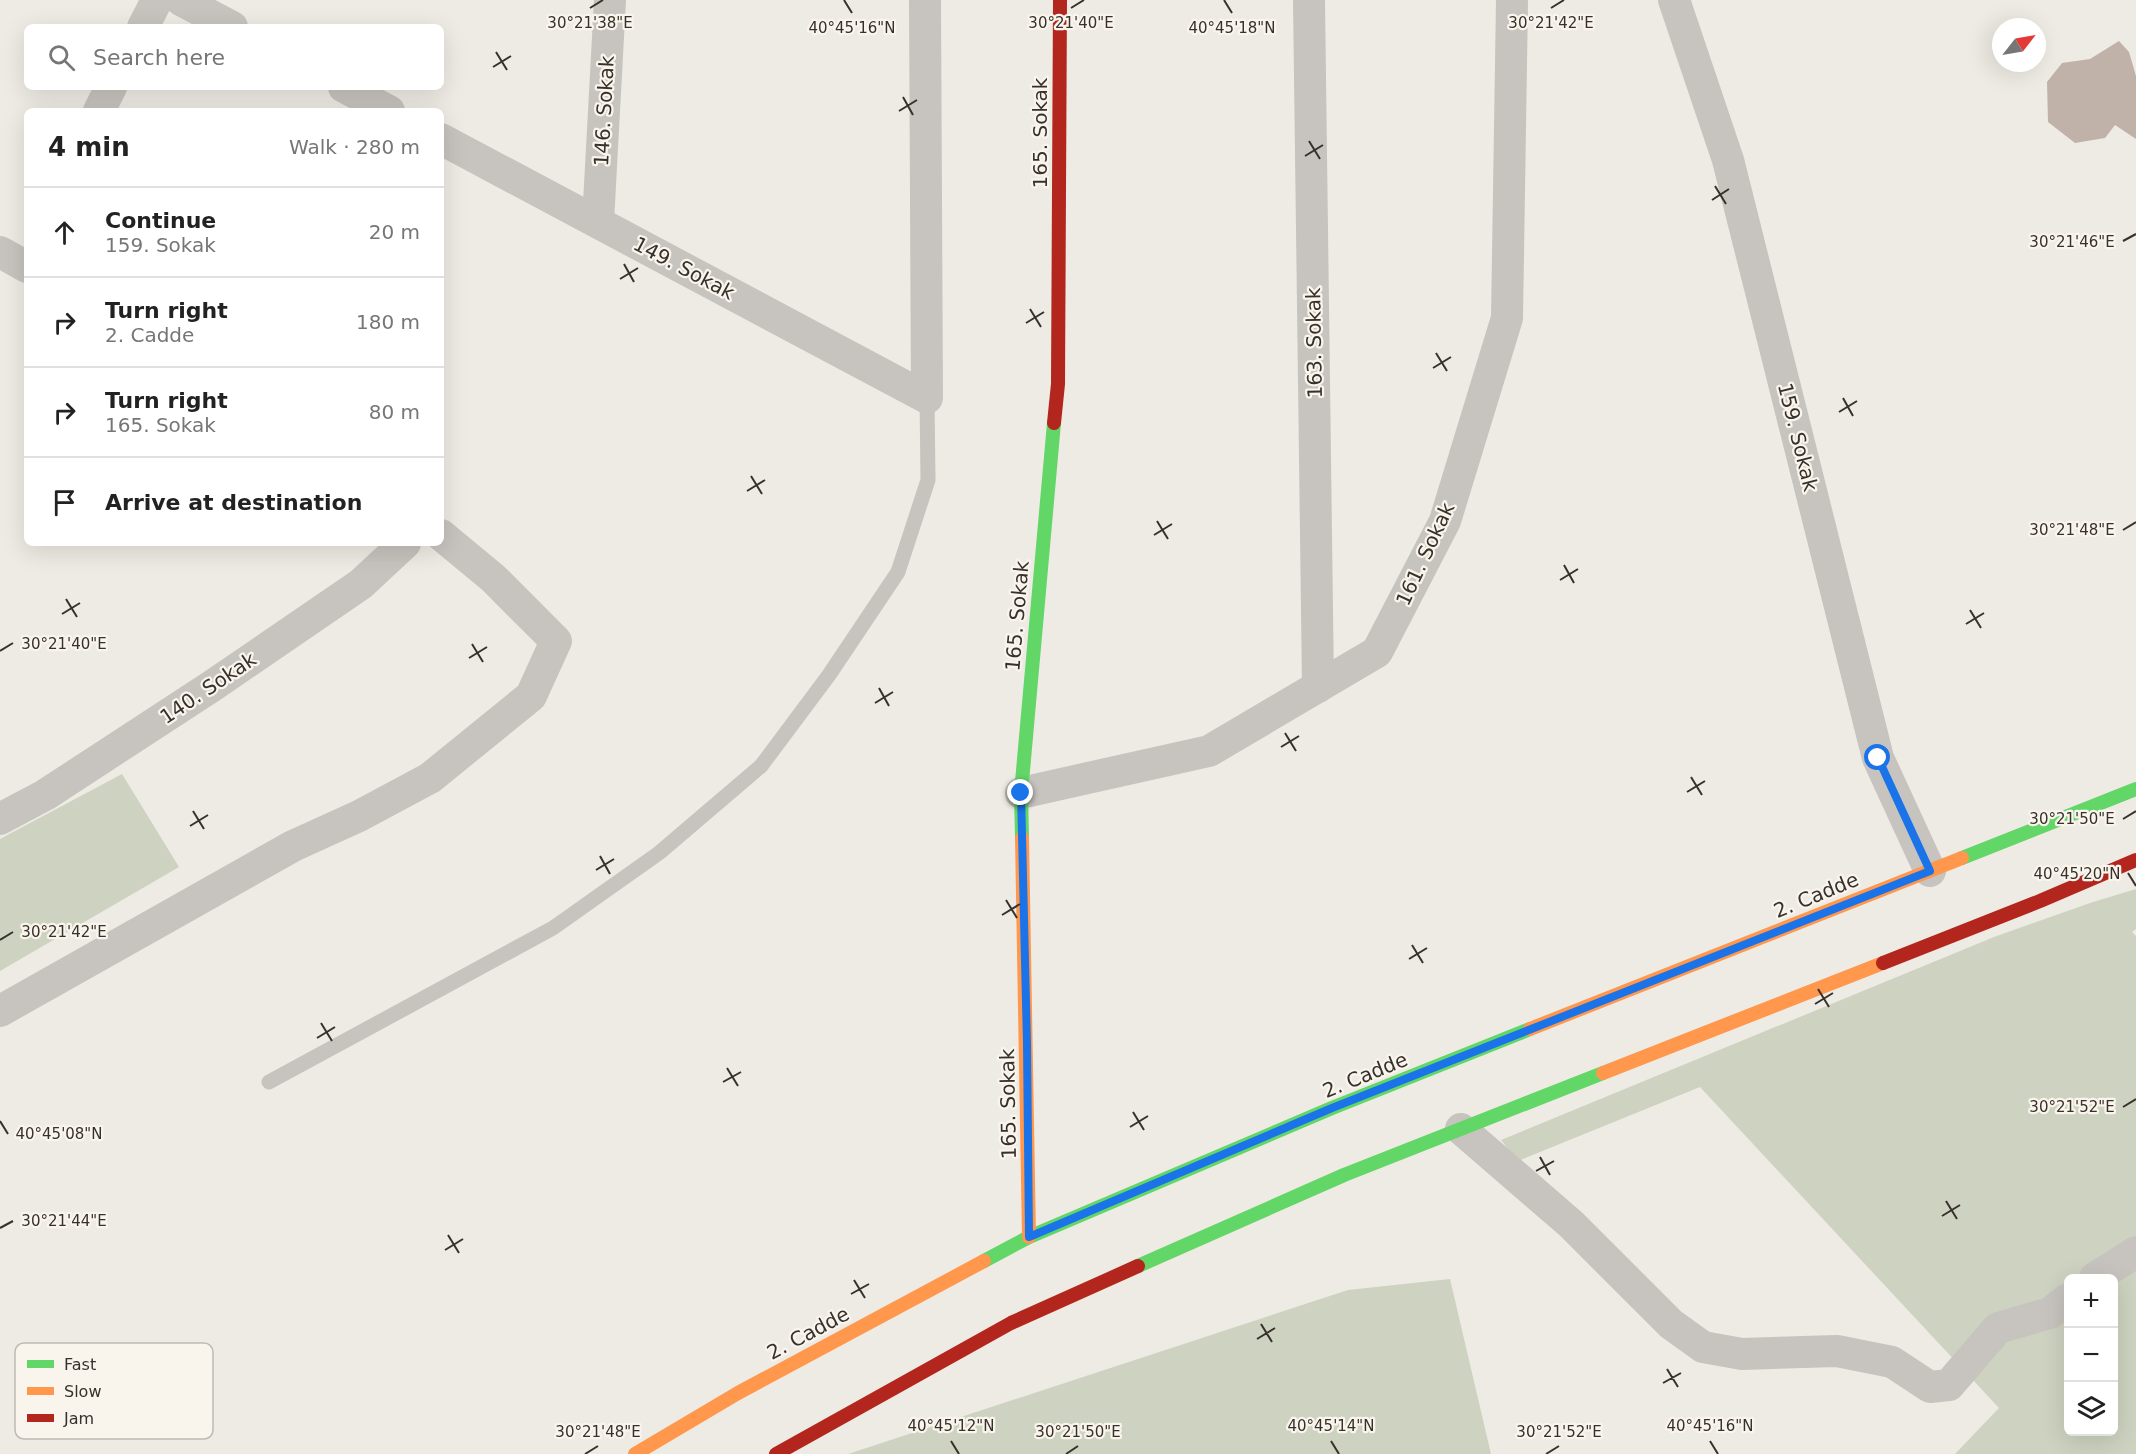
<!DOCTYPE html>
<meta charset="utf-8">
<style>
body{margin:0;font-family:"DejaVu Sans",sans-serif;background:#f6f6f6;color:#222}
.controls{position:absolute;right:18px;bottom:18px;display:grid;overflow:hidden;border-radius:9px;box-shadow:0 6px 24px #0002}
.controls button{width:54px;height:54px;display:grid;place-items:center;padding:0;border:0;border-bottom:2px solid #e0e0e0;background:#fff;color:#222;font:30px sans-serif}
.compass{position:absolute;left:1992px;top:18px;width:54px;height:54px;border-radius:50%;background:#fff;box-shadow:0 6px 24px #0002;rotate:59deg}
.stop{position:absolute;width:18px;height:18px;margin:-14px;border:4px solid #1a73e8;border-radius:50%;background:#fff}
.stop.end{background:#1a73e8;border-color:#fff;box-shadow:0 2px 6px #0008}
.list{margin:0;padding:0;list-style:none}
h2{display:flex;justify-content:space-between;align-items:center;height:78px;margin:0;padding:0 24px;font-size:26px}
h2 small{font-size:20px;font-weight:400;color:#767676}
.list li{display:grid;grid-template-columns:39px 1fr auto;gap:18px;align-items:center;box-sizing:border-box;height:90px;padding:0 24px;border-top:2px solid #e0e0e0}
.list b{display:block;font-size:22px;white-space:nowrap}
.list p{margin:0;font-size:20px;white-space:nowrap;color:#767676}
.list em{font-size:20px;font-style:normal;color:#767676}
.icon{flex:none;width:33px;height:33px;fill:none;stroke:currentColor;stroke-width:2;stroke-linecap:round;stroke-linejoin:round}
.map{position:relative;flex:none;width:2136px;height:1454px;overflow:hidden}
.search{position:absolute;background:#fff;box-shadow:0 6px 24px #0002;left:24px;top:24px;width:420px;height:66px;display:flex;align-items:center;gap:15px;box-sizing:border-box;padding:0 21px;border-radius:9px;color:#767676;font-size:22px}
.panel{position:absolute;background:#fff;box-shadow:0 6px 24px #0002;left:24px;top:108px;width:420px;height:438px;border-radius:9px}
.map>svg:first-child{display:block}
.green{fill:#cdd3c0;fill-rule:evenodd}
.building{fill:#c0b2a8}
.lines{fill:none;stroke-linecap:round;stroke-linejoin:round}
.lane{stroke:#c7c3be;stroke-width:15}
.street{stroke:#c7c3be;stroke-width:32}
.fast{stroke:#63d668;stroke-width:14}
.slow{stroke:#ff974d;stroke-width:14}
.jam{stroke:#b3261e;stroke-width:14}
.route{stroke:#1a73e8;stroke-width:8}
.ticks{fill:none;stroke:#38312b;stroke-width:2}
.labels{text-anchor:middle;stroke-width:4.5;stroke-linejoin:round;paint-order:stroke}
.street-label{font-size:20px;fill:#38312b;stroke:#f9f5ed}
.key{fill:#f9f5ed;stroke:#bfbab3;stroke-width:1.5}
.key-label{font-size:16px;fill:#38312b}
.ticks-label{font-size:15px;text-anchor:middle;fill:#38312b;stroke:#f9f5ed;stroke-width:4.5;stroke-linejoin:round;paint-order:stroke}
</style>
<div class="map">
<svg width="2136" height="1454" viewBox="0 0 2136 1454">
<rect width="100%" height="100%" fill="#eeebe4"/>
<g class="green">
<polygon points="122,774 179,867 0,971 0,839"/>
<path d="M 2136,889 L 2136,929 L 2132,932 L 2136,936 L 2136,1454 L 1955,1454 L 1999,1408 L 1700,1087 L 1518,1161 L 1501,1140 L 1994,937 L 2093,902 ZM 2068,1278 L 2114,1278 L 2114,1432 L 2068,1432 Z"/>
<polygon points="1450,1279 1491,1454 848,1454 1348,1290"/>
</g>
<polygon class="building" points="2119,41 2129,52 2136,76 2136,139 2115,125 2105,138 2075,143 2048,122 2047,82 2062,63 2090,59"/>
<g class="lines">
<polyline class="lane" points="269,1082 553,928 659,853 761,766 829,675 898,572 928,480 927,398"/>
<g class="street">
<polyline points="181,0 232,27"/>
<polyline points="1309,0 1318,687"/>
<polyline points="1674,0 1728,160 1878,758 1930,871"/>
<polyline points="143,27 157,0"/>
<polyline points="344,87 389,111"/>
<polyline points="99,111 111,87"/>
<polyline points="441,139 927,398 925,0"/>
<polyline points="598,222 610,0"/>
<polyline points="0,252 27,267"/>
<polyline points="1021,793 1209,751 1377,652 1445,521 1507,318 1512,0"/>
<polyline points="0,819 45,795 212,686 361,584 405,543"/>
<polyline points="0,1011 293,846 359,816 430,778 531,696 556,641 493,578 441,535"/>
<polyline points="1461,1129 1571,1224 1671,1324 1703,1347 1742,1354 1837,1351 1892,1362 1930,1387 1949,1385 1998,1328 2050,1313 2068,1299"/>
<polyline points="2095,1278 2136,1252"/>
</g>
<g class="fast">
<polyline points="1022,838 1021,793 1054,423"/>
<polyline points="1962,858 2136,789"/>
<polyline points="984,1261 1029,1237 1332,1108 1530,1029"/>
<polyline points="1138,1266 1344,1175 1603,1073"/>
</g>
<g class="slow">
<polyline points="1022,838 1029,1237"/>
<polyline points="1530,1029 1962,858"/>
<polyline points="1603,1073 1883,963"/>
<polyline points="635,1454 738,1393 984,1261"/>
</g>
<g class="jam">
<polyline points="1054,423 1058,384 1060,0"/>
<polyline points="1883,963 2040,901 2136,860"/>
<polyline points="776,1454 1011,1323 1138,1266"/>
</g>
</g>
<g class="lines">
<polyline class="route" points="1021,793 1027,1044 1029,1237 1332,1108 1930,871 1878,758"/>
</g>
<path class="ticks" d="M 844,0 L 852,13M 1224,0 L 1232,13M 590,8 L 603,0M 1071,8 L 1084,0M 1551,8 L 1564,0M 496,52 L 507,70M 493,67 L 511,56M 903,97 L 913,115M 899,111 L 917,100M 1309,141 L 1320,159M 1305,156 L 1323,145M 1715,186 L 1726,204M 1712,200 L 1729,189M 2123,241 L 2136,234M 624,264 L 634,282M 620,279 L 638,268M 1030,309 L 1041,327M 1026,323 L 1044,312M 1436,353 L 1447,371M 1433,368 L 1451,357M 1843,398 L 1853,416M 1839,412 L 1857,401M 751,476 L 762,494M 747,491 L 765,480M 1157,521 L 1168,539M 2123,530 L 2136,522M 1154,535 L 1172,524M 1564,565 L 1574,583M 1560,580 L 1578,569M 66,599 L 77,617M 1970,610 L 1981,628M 62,614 L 80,603M 1966,624 L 1984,613M 472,644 L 483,662M 0,651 L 13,643M 469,658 L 487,647M 879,688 L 889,706M 875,703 L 893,692M 1285,733 L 1296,751M 1281,747 L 1299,736M 1691,777 L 1702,795M 1687,792 L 1705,781M 193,811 L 204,829M 2123,819 L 2136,811M 190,826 L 208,815M 600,856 L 610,874M 596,870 L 614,859M 2128,873 L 2136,886M 1006,900 L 1017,918M 1002,915 L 1020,904M 0,940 L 13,932M 1412,945 L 1423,963M 1409,959 L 1427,948M 1818,989 L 1829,1007M 1815,1004 L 1833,993M 321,1023 L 332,1041M 317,1038 L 335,1027M 727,1068 L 738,1086M 723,1082 L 741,1072M 2123,1107 L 2136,1099M 1133,1112 L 1144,1130M 0,1121 L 8,1134M 1130,1127 L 1148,1116M 1540,1157 L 1550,1175M 1536,1171 L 1554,1161M 1946,1201 L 1957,1219M 1942,1216 L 1960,1205M 0,1228 L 13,1221M 448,1235 L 459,1253M 445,1250 L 463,1239M 854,1280 L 865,1298M 851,1294 L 869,1284M 1261,1324 L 1272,1342M 1257,1339 L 1275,1328M 1667,1369 L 1678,1387M 1663,1383 L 1681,1373M 951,1441 L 959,1454M 1331,1441 L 1339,1454M 1710,1441 L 1718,1454M 585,1454 L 598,1446M 1066,1454 L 1078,1446M 1546,1454 L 1559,1446"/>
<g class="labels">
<g class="street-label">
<text transform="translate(604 111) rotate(-87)" y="7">146. Sokak</text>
<text transform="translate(1040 133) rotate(-90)" y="7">165. Sokak</text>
<text transform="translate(684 268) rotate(28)" y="7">149. Sokak</text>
<text transform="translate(1314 343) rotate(-91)" y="7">163. Sokak</text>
<text transform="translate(1798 437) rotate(76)" y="7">159. Sokak</text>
<text transform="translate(1425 554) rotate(-65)" y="7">161. Sokak</text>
<text transform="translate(1017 616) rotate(-85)" y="7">165. Sokak</text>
<text transform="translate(208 688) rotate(-34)" y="7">140. Sokak</text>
<text transform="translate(1816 895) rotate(-22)" y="7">2. Cadde</text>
<text transform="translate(1365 1075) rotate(-22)" y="7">2. Cadde</text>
<text transform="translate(1008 1104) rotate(-91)" y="7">165. Sokak</text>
<text transform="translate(808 1333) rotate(-28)" y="7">2. Cadde</text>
</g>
</g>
<rect x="15" y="1343" width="198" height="96" rx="9" class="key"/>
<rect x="27" y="1360" width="27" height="8" fill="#63d668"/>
<rect x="27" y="1387" width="27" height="8" fill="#ff974d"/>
<rect x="27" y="1414" width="27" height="8" fill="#b3261e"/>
<g class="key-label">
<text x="64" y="1370">Fast</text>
<text x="64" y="1397">Slow</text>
<text x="64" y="1424">Jam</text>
</g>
<g class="ticks-label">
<text x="590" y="28">30°21'38"E</text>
<text x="1071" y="28">30°21'40"E</text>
<text x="1551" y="28">30°21'42"E</text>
<text x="852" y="33">40°45'16"N</text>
<text x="1232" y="33">40°45'18"N</text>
<text x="2072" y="247">30°21'46"E</text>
<text x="2072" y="535">30°21'48"E</text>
<text x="64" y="649">30°21'40"E</text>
<text x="2072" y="824">30°21'50"E</text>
<text x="2077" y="879">40°45'20"N</text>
<text x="64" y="937">30°21'42"E</text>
<text x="2072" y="1112">30°21'52"E</text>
<text x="59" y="1139">40°45'08"N</text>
<text x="64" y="1226">30°21'44"E</text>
<text x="951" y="1431">40°45'12"N</text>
<text x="1331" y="1431">40°45'14"N</text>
<text x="1710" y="1431">40°45'16"N</text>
<text x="598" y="1437">30°21'48"E</text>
<text x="1078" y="1437">30°21'50"E</text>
<text x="1559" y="1437">30°21'52"E</text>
</g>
</svg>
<div class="controls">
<button>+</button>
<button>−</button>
<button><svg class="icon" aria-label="layers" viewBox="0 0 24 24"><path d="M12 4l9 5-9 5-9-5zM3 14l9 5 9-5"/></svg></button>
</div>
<svg class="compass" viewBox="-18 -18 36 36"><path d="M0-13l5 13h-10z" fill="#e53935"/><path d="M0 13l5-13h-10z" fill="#767676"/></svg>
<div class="stop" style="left:1878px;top:758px"></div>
<div class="stop end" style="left:1021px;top:793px"></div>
<div class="search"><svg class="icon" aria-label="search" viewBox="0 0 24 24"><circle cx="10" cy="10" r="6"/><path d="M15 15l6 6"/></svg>Search here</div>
<section class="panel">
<h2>4 min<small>Walk · 280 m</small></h2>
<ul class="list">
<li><svg class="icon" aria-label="ahead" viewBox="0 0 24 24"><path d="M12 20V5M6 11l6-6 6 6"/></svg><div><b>Continue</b><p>159. Sokak</p></div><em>20 m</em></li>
<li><svg class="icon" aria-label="right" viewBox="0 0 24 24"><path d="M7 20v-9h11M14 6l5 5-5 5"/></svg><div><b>Turn right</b><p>2. Cadde</p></div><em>180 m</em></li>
<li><svg class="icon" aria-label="right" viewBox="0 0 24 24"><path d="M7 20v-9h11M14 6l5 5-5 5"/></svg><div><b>Turn right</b><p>165. Sokak</p></div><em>80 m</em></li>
<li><svg class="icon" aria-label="arrive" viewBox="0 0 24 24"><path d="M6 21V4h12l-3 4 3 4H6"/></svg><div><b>Arrive at destination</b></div></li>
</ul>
</section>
</div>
